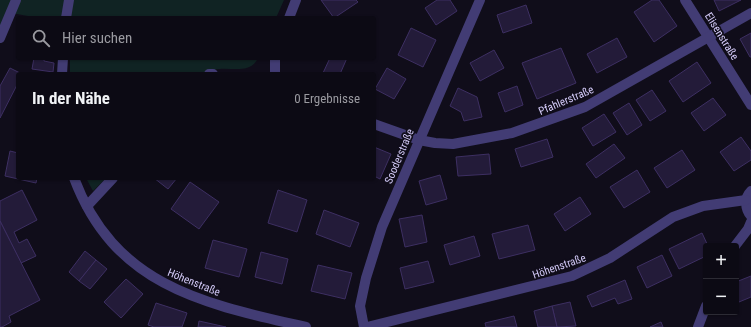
<!DOCTYPE html>
<html lang="de">
<meta charset="utf-8">
<style>
body{margin:0;font-family:"Roboto Condensed",sans-serif;background:#15131d;color:#f1f3f6}
.controls{position:absolute;right:12px;bottom:12px;display:grid;overflow:hidden;border-radius:4px;box-shadow:0 1px 3px #0004}
.controls button{width:36px;height:36px;display:grid;place-items:center;padding:0;border:0;border-bottom:1px solid #2c2b34;background:#0c0a14;color:#f1f3f6;font:20px sans-serif}
.list{margin:0;padding:0;list-style:none}
h2{display:flex;justify-content:space-between;align-items:center;height:52px;margin:0;padding:0 16px;font-size:17px}
h2 small{font-size:13px;font-weight:400;color:#9a9aa0}
.icon{flex:none;width:22px;height:22px;fill:none;stroke:currentColor;stroke-width:2;stroke-linecap:round;stroke-linejoin:round}
.map{position:relative;flex:none;width:751px;height:327px;overflow:hidden}
.search{position:absolute;background:#0c0a14;box-shadow:0 1px 3px #0004;left:16px;top:16px;width:360px;height:44px;display:flex;align-items:center;gap:10px;box-sizing:border-box;padding:0 14px;border-radius:4px;color:#9a9aa0;font-size:15px}
.panel{position:absolute;background:#0c0a14;box-shadow:0 1px 3px #0004;left:16px;top:72px;width:360px;height:108px;border-radius:4px}
.map>svg:first-child{display:block}
.green{fill:#102323}
.building{fill:#231b39;stroke:#3d2f62}
.lines{fill:none;stroke-linecap:round;stroke-linejoin:round}
.minor{stroke:#423c74;stroke-width:10}
.labels{text-anchor:middle;stroke-width:3.5;stroke-linejoin:round;paint-order:stroke}
.street-label{font-size:11px;fill:#d4cbf9;stroke:#100d1a}
</style>
<div class="map">
<svg width="751" height="327" viewBox="0 0 751 327">
<rect width="100%" height="100%" fill="#100d1a"/>
<g class="green">
<polygon points="0,0 284,0 276,18 39,18 11,13 0,38"/>
<path d="M 70,58 L 258,58 C 248,79 221,61 206,74 L 70,74 Z"/>
<polygon points="86,178 106,178 93,191"/>
</g>
<g class="building">
<polygon points="321,0 356,0 358,2 334,18"/>
<polygon points="437,0 450,0 457,11 436,25 425,8"/>
<polygon points="652,0 659,0 677,26 654,42 634,12"/>
<polygon points="714,0 741,0 719,11"/>
<polygon points="526,5 532,23 503,33 497,15"/>
<polygon points="411,28 436,40 423,67 398,55"/>
<polygon points="751,33 751,57 750,57 740,39"/>
<polygon points="617,38 627,57 597,73 587,54"/>
<polygon points="561,48 576,83 537,99 522,63"/>
<polygon points="494,50 504,68 480,81 470,63"/>
<polygon points="34,58 44,58 44,61 54,63 53,72 32,69"/>
<polygon points="330,58 347,58 340,74 323,73"/>
<polygon points="697,62 711,83 683,102 669,81"/>
<polygon points="10,68 22,74 18,74 18,83 0,118 0,86"/>
<polygon points="387,68 406,79 394,99 375,89"/>
<polygon points="517,86 523,105 505,112 498,93"/>
<polygon points="458,88 477,97 482,117 464,121 461,112 450,106"/>
<polygon points="652,90 666,111 650,121 636,100"/>
<polygon points="713,98 726,115 704,131 691,113"/>
<polygon points="629,103 642,125 627,135 613,113"/>
<polygon points="604,114 616,132 593,146 582,128"/>
<polygon points="741,137 751,151 751,160 734,171 720,152"/>
<polygon points="547,139 553,157 521,167 515,149"/>
<polygon points="614,144 625,158 596,178 586,164"/>
<polygon points="374,147 391,154 380,179 374,176"/>
<polygon points="682,150 695,170 667,188 654,168"/>
<polygon points="10,151 18,153 18,178 37,178 36,183 5,176"/>
<polygon points="489,154 491,174 458,176 456,157"/>
<polygon points="637,170 650,192 624,208 610,187"/>
<polygon points="440,175 447,199 426,205 419,181"/>
<polygon points="154,178 177,178 168,189"/>
<polygon points="190,182 219,202 199,229 171,209"/>
<polygon points="22,190 37,220 14,232 19,243 27,239 36,256 21,263 0,221 0,201"/>
<polygon points="278,190 307,200 297,232 268,223"/>
<polygon points="580,197 591,214 565,231 554,214"/>
<polygon points="324,210 359,223 350,247 316,234"/>
<polygon points="422,215 427,242 405,247 399,219"/>
<polygon points="0,221 40,300 9,316 11,322 2,327 0,327"/>
<polygon points="528,225 535,250 499,259 492,234"/>
<polygon points="702,233 708,246 706,246 706,256 679,269 669,249"/>
<polygon points="474,236 480,256 450,265 444,245"/>
<polygon points="213,240 247,249 239,277 205,268"/>
<polygon points="85,251 96,260 79,281 69,272"/>
<polygon points="261,252 288,259 282,284 255,277"/>
<polygon points="662,255 672,276 647,288 637,267"/>
<polygon points="96,260 107,269 90,289 79,281"/>
<polygon points="428,261 434,282 405,289 400,268"/>
<polygon points="318,265 352,273 345,299 311,291"/>
<polygon points="751,276 751,297 739,302 736,296 736,282"/>
<polygon points="126,279 143,294 121,318 104,302"/>
<polygon points="625,280 632,299 618,304 615,298 592,307 587,296"/>
<polygon points="570,302 576,326 557,327 552,306"/>
<polygon points="156,303 187,313 182,327 154,327 148,325"/>
<polygon points="552,306 557,327 538,327 534,311"/>
<polygon points="514,316 517,327 486,327 485,323"/>
<polygon points="199,321 226,327 198,327"/>
<polygon points="661,322 663,327 650,327"/>
</g>
<g class="lines">
<g class="minor">
<polyline points="685,0 751,105"/>
<polyline points="66,18 69,0"/>
<polyline points="289,18 296,0"/>
<polyline points="0,38 16,0"/>
<polyline points="275,58 275,74"/>
<polyline points="62,74 63,58"/>
<polyline points="209,74 213,74"/>
<polyline points="374,124 419,140 435,143 453,144 512,133 585,107 751,13"/>
<path d="M 74,178 C 115,287 205,304 306,327"/>
<path d="M 751,191 C 744,198 745,209 751,216"/>
<polyline points="87,206 113,178"/>
<polyline points="735,246 748,229 751,222"/>
<polyline points="364,327 360,306 366,278 382,227 480,0"/>
<polyline points="367,327 572,276 610,258 673,217 703,206 746,200"/>
<polyline points="698,327 706,306"/>
</g>
</g>
<g class="labels">
<g class="street-label">
<text transform="translate(722 36) rotate(58)" y="4">Elisenstraße</text>
<text transform="translate(566 100) rotate(-23)" y="4">Pfahlerstraße</text>
<text transform="translate(399 156) rotate(-67)" y="4">Sooderstraße</text>
<text transform="translate(559 266) rotate(-19)" y="4">Höhenstraße</text>
<text transform="translate(194 282) rotate(22)" y="4">Höhenstraße</text>
</g>
</g>
</svg>
<div class="controls">
<button>+</button>
<button>−</button>
</div>
<div class="search"><svg class="icon" aria-label="search" viewBox="0 0 24 24"><circle cx="10" cy="10" r="6"/><path d="M15 15l6 6"/></svg>Hier suchen</div>
<section class="panel">
<h2>In der Nähe<small>0 Ergebnisse</small></h2>
<ul class="list">
</ul>
</section>
</div>
